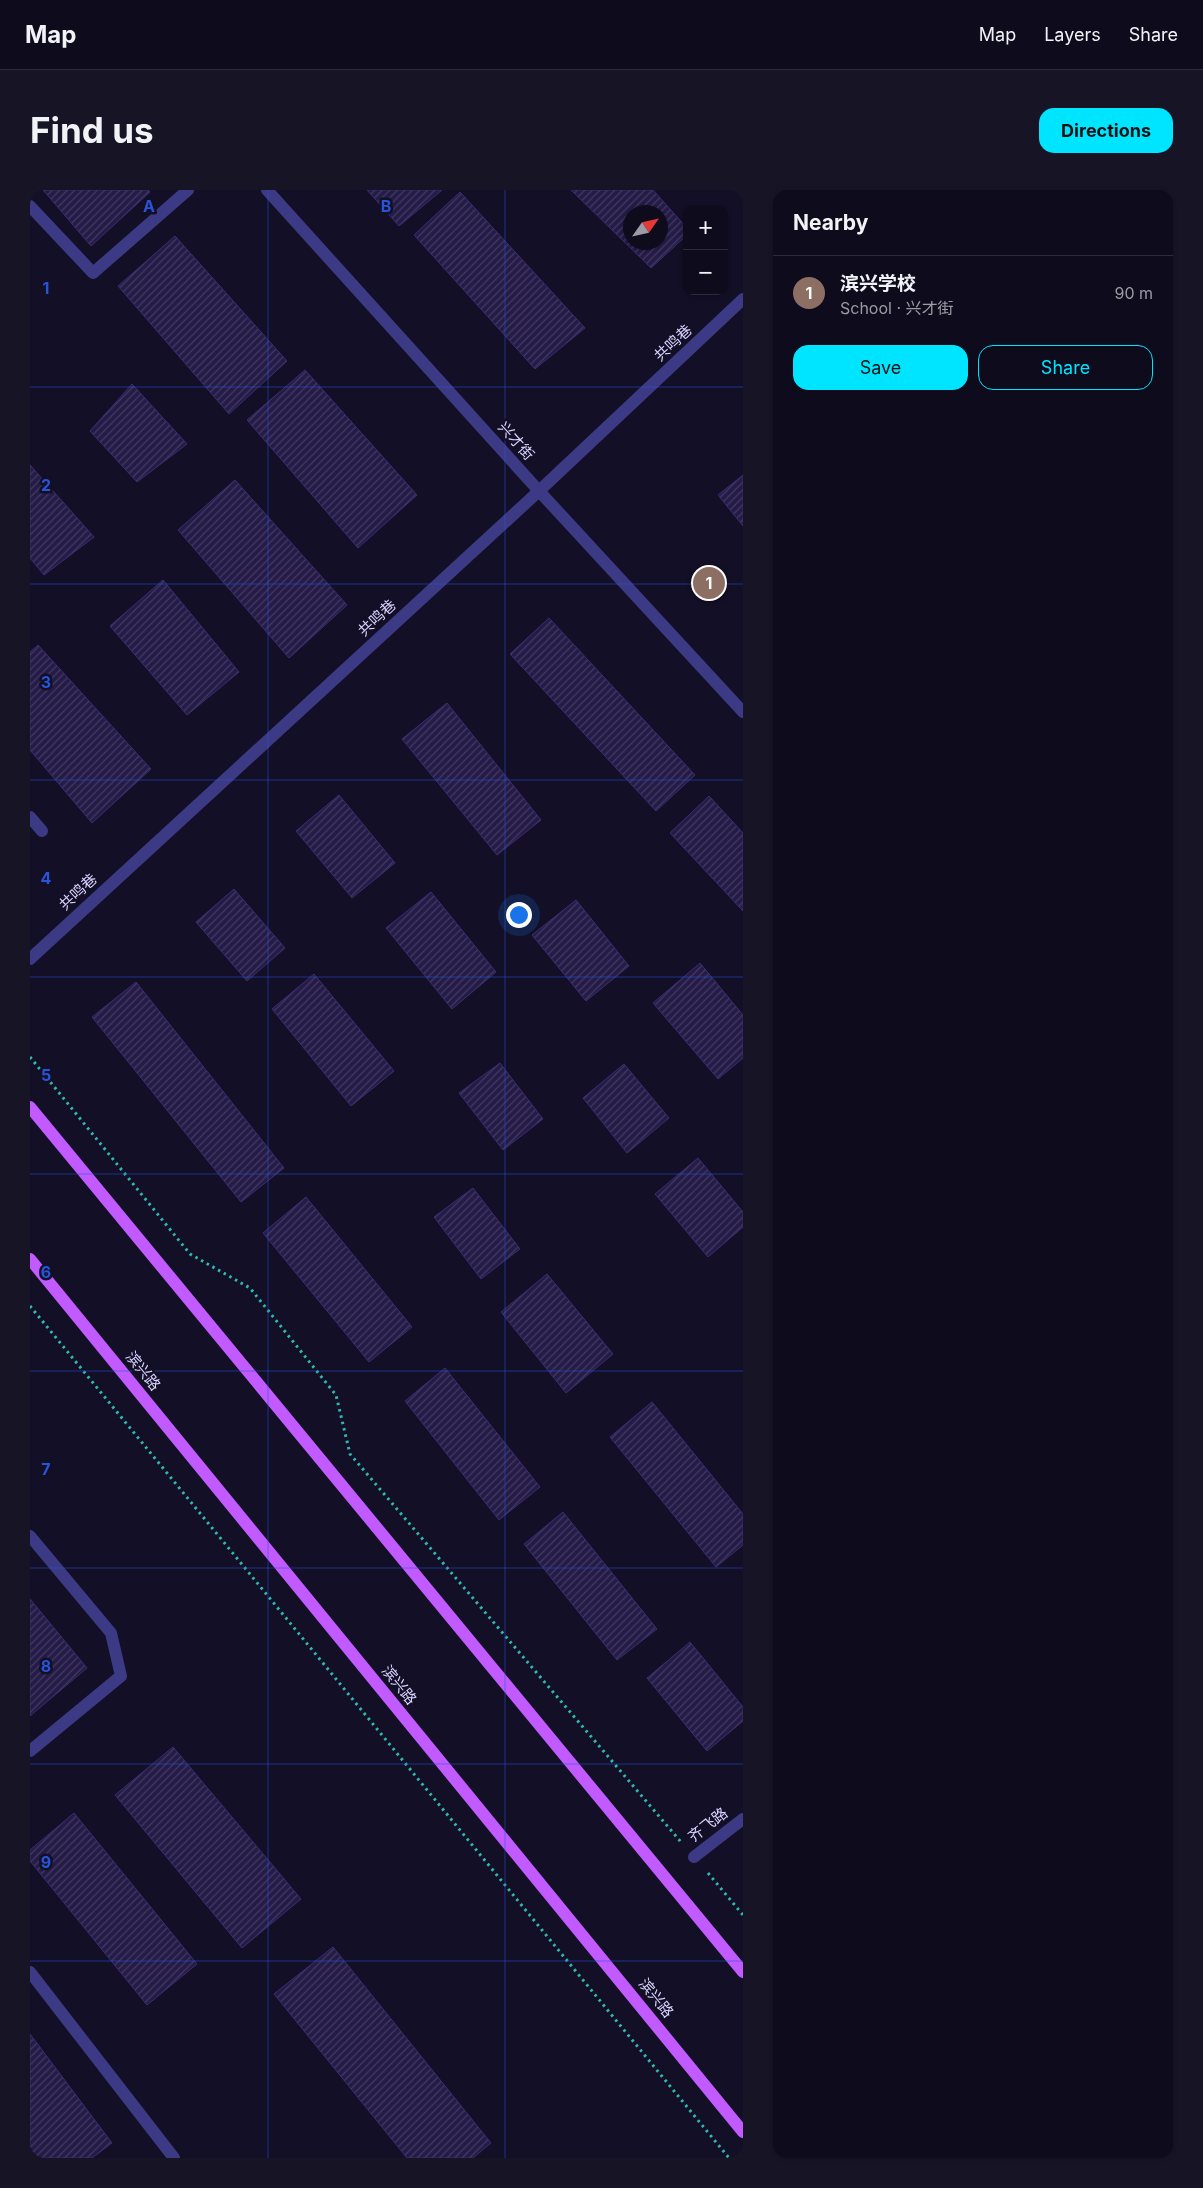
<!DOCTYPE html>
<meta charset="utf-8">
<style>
body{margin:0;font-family:Inter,"Noto Sans SC",sans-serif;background:#171425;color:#f1f3f6}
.controls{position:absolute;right:15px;top:15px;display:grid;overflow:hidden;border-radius:10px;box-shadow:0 1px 4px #0004}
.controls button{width:45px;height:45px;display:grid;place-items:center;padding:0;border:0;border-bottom:1px solid #2e2b3b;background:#0e0b1c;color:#f1f3f6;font:25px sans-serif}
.compass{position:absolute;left:593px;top:15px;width:45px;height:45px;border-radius:50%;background:#0e0b1c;box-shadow:0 1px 4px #0004;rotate:56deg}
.you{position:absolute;left:488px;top:724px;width:18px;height:18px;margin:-12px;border:4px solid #fff;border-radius:50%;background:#1a73e8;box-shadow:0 0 0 8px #1a73e833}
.badge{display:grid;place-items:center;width:32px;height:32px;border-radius:50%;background:#00e5ff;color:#fff;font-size:16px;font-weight:700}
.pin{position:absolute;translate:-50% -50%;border:2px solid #fff;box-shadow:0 1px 5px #0006}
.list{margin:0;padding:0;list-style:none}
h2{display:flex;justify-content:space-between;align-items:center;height:65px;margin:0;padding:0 20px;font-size:21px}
h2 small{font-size:16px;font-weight:400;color:#9b9ba3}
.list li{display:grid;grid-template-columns:32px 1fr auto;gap:15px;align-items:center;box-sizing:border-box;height:75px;padding:0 20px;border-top:1px solid #2e2b3b}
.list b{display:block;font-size:19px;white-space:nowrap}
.list p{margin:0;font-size:16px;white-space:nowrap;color:#9b9ba3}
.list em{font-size:16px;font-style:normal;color:#9b9ba3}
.actions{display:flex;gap:10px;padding:15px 20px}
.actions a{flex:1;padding:11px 0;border:1px solid #00e5ff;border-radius:15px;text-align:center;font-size:18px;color:#00e5ff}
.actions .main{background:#00e5ff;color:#111}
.map{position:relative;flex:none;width:713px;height:1968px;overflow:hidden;border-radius:15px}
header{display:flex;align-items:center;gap:30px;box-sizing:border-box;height:70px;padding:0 25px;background:#0e0b1c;border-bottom:1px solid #2e2b3b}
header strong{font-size:24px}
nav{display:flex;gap:28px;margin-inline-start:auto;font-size:18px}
.intro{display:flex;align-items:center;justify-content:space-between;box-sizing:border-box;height:120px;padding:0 30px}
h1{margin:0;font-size:35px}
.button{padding:12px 22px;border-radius:15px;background:#00e5ff;color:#111;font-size:18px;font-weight:700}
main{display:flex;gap:30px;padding:0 30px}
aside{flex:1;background:#0e0b1c;border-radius:15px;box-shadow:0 1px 4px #0004}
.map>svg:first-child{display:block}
.building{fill:url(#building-hatch);stroke:#3b2d73;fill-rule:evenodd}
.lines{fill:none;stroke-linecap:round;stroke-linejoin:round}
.path{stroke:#2fb8b0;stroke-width:3;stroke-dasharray:2.5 4;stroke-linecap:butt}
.service{stroke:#3d3a85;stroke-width:12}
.minor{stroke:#3d3a85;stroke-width:12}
.primary{stroke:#c25bff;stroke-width:12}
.grid{fill:none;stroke:#2655da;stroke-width:1;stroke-opacity:0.55}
.labels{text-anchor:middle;stroke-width:5;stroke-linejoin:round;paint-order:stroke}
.street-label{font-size:15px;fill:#d9d4ff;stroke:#130f26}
.grid-label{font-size:16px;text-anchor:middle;font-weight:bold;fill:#2655da;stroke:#130f26;stroke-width:5;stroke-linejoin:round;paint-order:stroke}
</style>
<header>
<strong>Map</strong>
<nav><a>Map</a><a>Layers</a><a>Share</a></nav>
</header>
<div class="intro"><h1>Find us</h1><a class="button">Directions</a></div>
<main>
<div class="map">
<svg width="713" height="1968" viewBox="0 0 713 1968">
<defs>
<pattern id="building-hatch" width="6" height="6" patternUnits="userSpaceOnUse" patternTransform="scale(1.25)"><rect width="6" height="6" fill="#241b47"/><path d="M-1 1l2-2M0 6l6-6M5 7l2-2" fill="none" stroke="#433b63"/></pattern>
</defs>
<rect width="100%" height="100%" fill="#130f26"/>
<g class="building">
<polygon points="13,0 118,0 120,2 61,56"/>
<polygon points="337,0 412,0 369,36"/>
<path d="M 541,0 L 623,0 L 657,38 L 657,45 L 621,78 ZM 600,22 L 630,22 L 630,52 L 600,52 Z"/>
<polygon points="430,2 555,138 505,179 384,45"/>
<polygon points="145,46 257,171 199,224 88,96"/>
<polygon points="275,180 387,305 328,358 217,230"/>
<polygon points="102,194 157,254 107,292 60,241"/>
<polygon points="0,275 64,347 14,385 0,368"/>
<polygon points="713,285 713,336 688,305"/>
<polygon points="205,290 317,415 259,468 148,340"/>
<polygon points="133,390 209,482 157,525 80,436"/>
<polygon points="519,428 665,585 626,621 480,464"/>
<polygon points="8,455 121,579 62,633 0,560 0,462"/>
<polygon points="417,513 511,630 467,665 372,549"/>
<polygon points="309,605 365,673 322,708 266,641"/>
<polygon points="679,606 713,643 713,721 640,643"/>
<polygon points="204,699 255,758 217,791 166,732"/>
<polygon points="401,702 466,782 422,819 356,738"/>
<polygon points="546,710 599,776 556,811 502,745"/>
<polygon points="670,773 713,825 713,868 688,889 623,813"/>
<polygon points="284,784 364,881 321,916 242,819"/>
<polygon points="106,792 254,978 211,1012 62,827"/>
<polygon points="470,873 513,929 473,960 429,903"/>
<polygon points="594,874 639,928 597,963 553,908"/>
<polygon points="668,968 713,1022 713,1037 678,1067 625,1004"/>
<polygon points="443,998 490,1059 451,1089 404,1027"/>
<polygon points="276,1007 382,1137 339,1172 233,1043"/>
<polygon points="517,1084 583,1164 536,1203 471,1122"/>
<polygon points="415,1178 510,1297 469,1330 375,1211"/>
<polygon points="622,1212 713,1324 713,1355 686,1377 580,1247"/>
<polygon points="533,1322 627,1439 587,1470 494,1354"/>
<polygon points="0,1409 57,1478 0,1526"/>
<polygon points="660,1452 713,1517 713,1531 677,1561 617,1488"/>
<polygon points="143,1557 271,1709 212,1758 85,1605"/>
<polygon points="44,1623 167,1774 117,1815 0,1671 0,1660"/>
<polygon points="303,1757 461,1953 443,1968 377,1968 244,1804"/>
<polygon points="0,1844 82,1953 62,1968 0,1968"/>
</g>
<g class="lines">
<g class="path">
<polyline points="0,867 160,1064 220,1098 306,1205 320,1264 651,1652"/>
<polyline points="0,1116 699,1968"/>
<polyline points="678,1683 713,1725"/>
</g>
<g class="service">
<polyline points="0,16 63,83 158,0"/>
<polyline points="0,627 12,641"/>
<polyline points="0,1346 81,1443 91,1486 0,1561"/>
<polyline points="0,1782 144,1968"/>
</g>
<g class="minor">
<polyline points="237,0 509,301 713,522"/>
<polyline points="0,769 509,301 713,109"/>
<polyline points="664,1667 713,1629"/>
</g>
<g class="primary">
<polyline points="0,917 713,1782"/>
<polyline points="0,1069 713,1942"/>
</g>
</g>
<path class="grid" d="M 238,0 L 238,1968M 475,0 L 475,1968M 0,197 L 713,197M 0,394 L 713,394M 0,590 L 713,590M 0,787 L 713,787M 0,984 L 713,984M 0,1181 L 713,1181M 0,1378 L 713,1378M 0,1574 L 713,1574M 0,1771 L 713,1771"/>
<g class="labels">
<g class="street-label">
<text transform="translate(643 153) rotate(-43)" y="5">共鸣巷</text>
<text transform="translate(486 251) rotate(48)" y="5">兴才街</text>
<text transform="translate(347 428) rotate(-43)" y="5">共鸣巷</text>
<text transform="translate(48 702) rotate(-43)" y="5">共鸣巷</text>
<text transform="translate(113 1181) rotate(51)" y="5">滨兴路</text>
<text transform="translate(369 1495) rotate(51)" y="5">滨兴路</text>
<text transform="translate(678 1635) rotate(-38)" y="5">齐飞路</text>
<text transform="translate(626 1808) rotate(51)" y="5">滨兴路</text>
</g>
</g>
<g class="grid-label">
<text x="119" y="22">A</text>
<text x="356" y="22">B</text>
<text x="16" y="104">1</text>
<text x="16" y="301">2</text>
<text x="16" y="498">3</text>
<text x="16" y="694">4</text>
<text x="16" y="891">5</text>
<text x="16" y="1088">6</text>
<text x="16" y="1285">7</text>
<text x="16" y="1482">8</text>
<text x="16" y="1678">9</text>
</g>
</svg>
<div class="controls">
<button>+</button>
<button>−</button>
</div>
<svg class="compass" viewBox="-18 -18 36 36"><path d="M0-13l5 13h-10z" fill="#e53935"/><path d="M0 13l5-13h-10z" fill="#9b9ba3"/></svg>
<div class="you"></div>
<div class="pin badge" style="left:679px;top:393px;background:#8d6e63">1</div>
</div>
<aside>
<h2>Nearby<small></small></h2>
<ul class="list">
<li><span class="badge" style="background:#8d6e63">1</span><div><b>滨兴学校</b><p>School · 兴才街</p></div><em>90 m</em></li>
</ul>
<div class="actions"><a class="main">Save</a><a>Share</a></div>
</aside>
</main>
